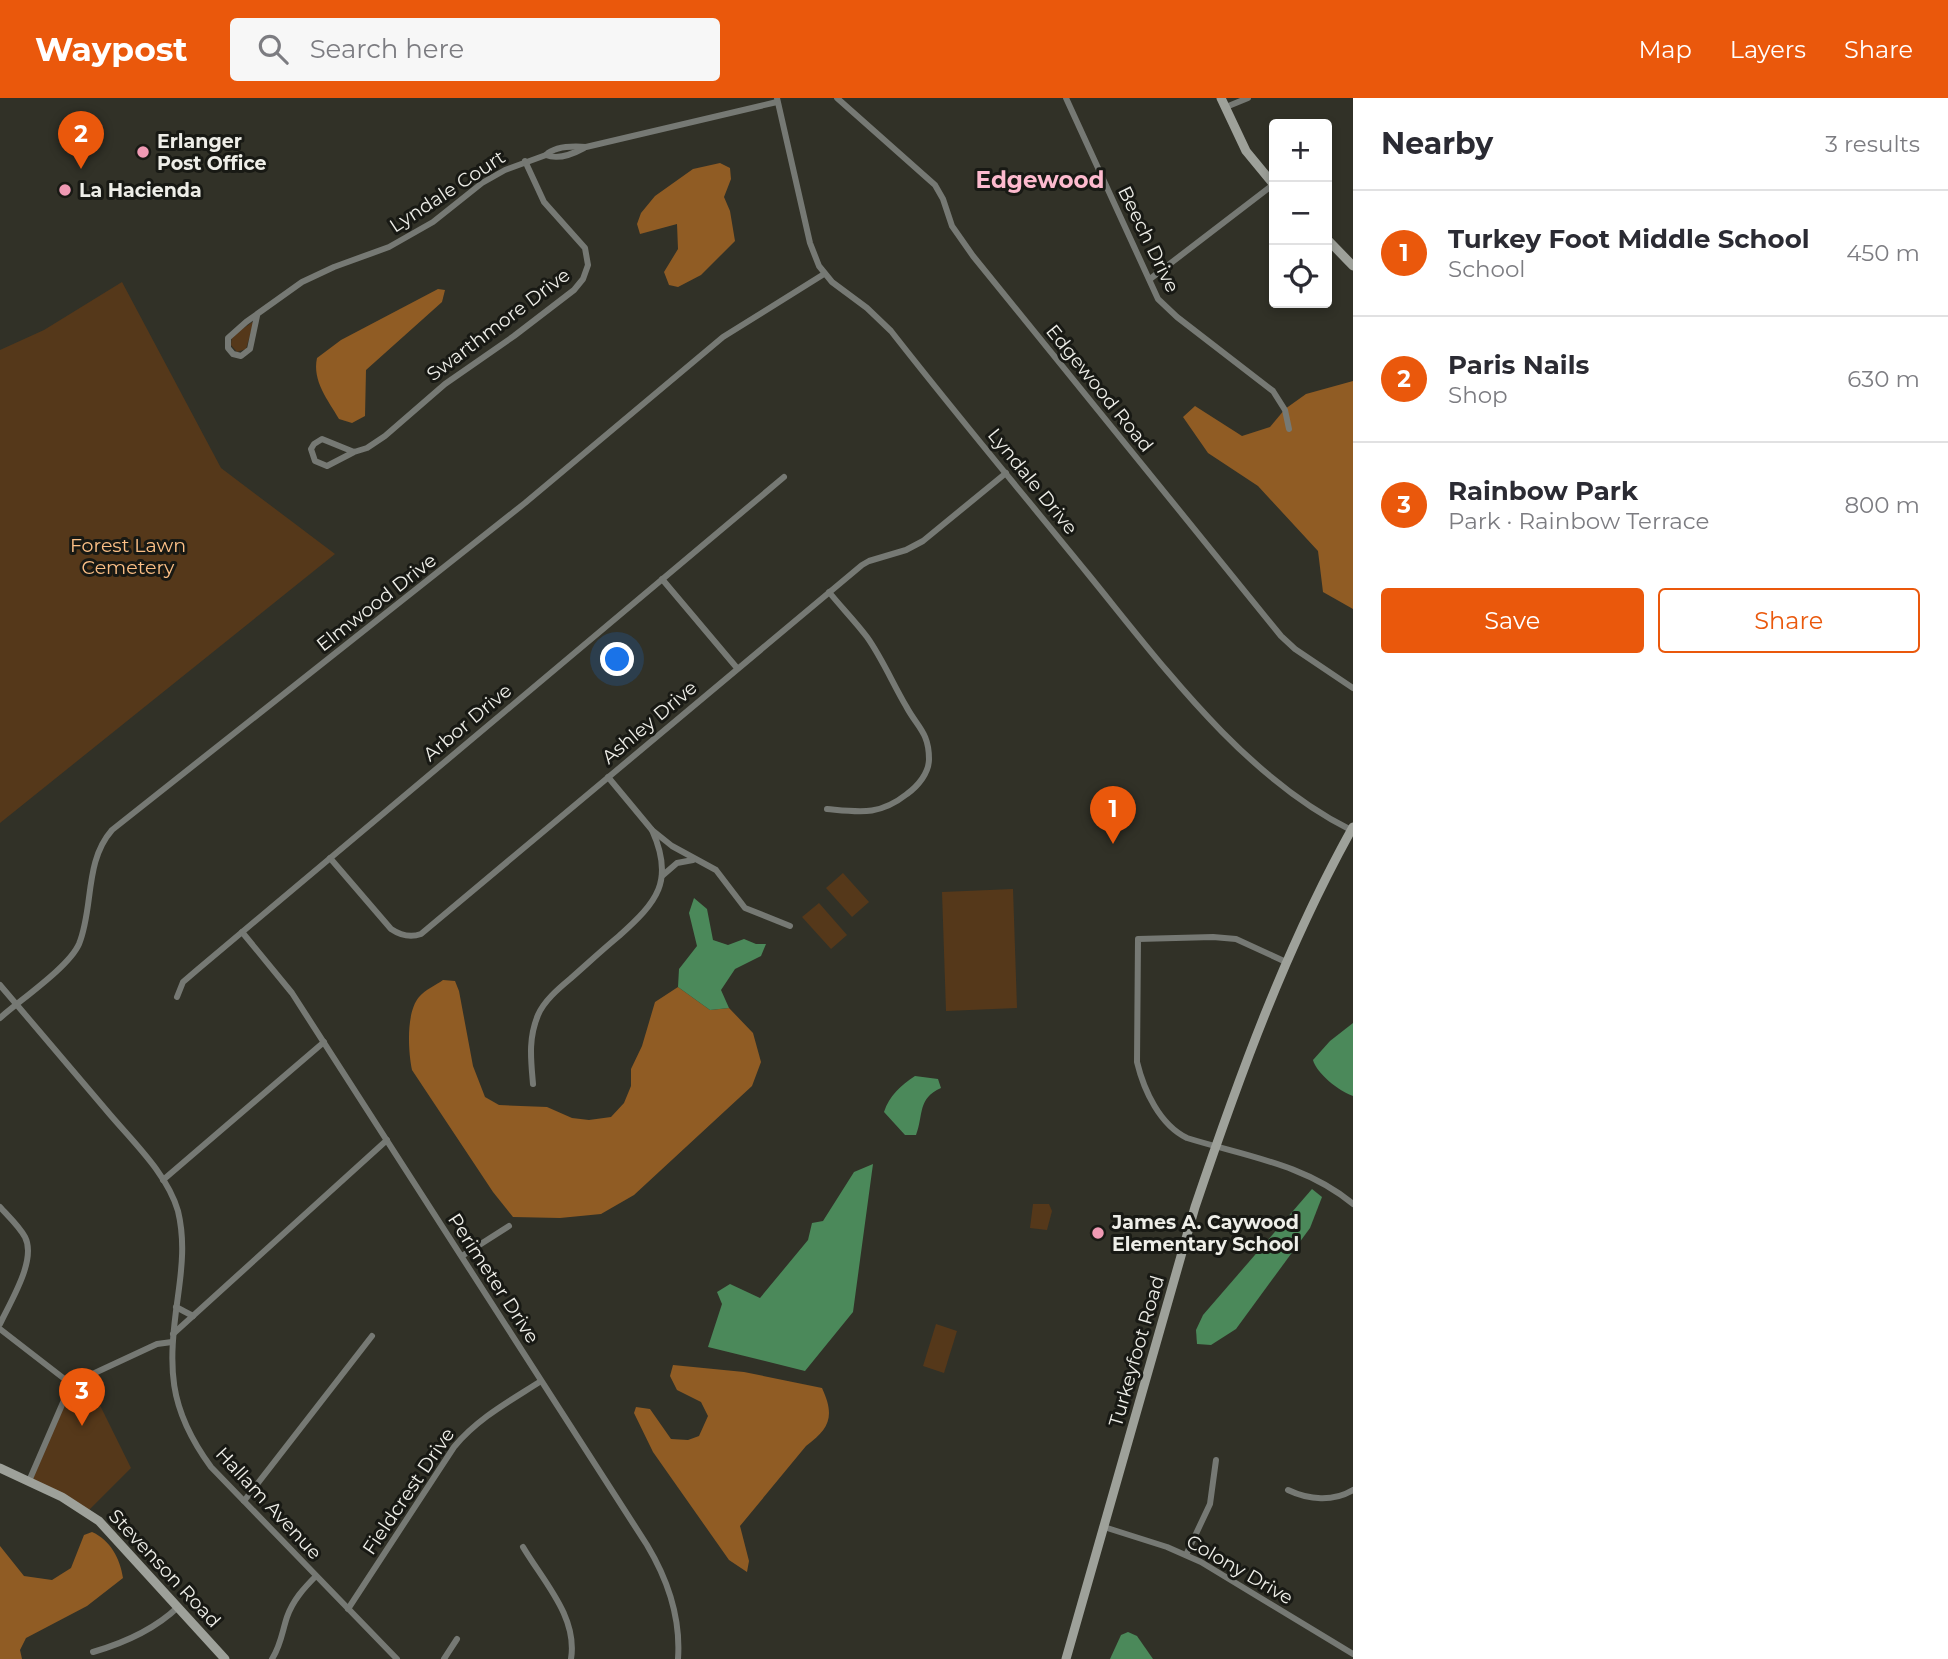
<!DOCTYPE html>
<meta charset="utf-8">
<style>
body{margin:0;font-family:Montserrat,sans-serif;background:#f7f7f7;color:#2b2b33}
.controls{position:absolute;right:21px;top:21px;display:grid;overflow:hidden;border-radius:7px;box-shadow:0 4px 10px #0003}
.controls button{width:63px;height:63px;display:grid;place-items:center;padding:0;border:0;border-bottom:2px solid #e1e1e2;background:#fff;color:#2b2b33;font:35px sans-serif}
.you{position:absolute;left:618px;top:562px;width:24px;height:24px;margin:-18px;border:5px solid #fff;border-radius:50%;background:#1a73e8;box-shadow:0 0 0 10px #1a73e833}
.badge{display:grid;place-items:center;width:46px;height:46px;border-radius:50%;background:#ea580c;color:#fff;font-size:23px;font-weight:700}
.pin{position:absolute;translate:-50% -58px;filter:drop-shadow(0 2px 4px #0008)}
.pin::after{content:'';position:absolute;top:37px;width:24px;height:21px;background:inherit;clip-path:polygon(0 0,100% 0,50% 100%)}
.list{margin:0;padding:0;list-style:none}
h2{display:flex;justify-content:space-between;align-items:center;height:91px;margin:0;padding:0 28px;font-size:30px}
h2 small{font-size:23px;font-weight:400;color:#7c7c81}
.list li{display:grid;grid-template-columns:46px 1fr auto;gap:21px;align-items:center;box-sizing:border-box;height:126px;padding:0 28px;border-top:2px solid #e1e1e2}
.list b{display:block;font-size:26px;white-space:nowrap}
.list p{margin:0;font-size:23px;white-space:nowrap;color:#7c7c81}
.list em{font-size:23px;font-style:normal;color:#7c7c81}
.actions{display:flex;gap:14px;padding:21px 28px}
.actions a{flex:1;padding:16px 0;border:2px solid #ea580c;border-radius:7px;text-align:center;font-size:24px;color:#ea580c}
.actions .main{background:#ea580c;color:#fff}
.icon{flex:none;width:38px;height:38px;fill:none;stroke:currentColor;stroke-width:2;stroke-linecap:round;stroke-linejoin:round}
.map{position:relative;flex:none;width:1353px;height:1561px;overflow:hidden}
header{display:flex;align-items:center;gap:42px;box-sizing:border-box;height:98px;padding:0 35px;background:#ea580c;color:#fff}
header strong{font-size:33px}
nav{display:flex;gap:38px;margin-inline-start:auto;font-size:24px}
.search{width:490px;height:63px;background:#f7f7f7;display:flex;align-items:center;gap:18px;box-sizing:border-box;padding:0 24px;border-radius:7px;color:#7c7c81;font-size:26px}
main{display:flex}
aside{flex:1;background:#fff}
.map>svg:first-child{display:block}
.green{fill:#55381a}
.forest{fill:#905c24}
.water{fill:#4b895a}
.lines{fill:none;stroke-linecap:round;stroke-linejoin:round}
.street{stroke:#767974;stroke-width:6}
.secondary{stroke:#9ea19a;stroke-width:9}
.poi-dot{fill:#f09ab4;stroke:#181914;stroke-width:2.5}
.labels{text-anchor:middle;stroke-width:6;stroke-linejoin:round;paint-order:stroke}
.poi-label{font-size:19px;font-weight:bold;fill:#eeeee8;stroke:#181914;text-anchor:start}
.street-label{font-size:19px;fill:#eeeee8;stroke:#181914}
.park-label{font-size:19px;fill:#fdc086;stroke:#181914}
.quarter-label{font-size:23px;font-weight:bold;fill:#fdbace;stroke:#181914}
</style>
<header>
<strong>Waypost</strong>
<div class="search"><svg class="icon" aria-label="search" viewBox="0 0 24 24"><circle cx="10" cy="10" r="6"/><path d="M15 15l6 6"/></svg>Search here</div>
<nav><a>Map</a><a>Layers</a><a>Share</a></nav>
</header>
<main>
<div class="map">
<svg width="1353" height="1561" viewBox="0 0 1353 1561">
<rect width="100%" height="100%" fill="#313127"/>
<g class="green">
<polygon points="122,184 221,370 335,456 0,725 0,252 44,232"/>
<polygon points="254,223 246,251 237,254 231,247 232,238"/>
<polygon points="843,775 869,804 852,819 826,790"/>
<polygon points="1013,791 1017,910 946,913 942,794"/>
<polygon points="819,805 847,837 831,851 802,819"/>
<polygon points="1033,1106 1049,1106 1052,1113 1047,1132 1030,1130"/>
<polygon points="936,1226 957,1233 944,1275 923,1268"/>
<polygon points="86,1279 131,1370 87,1414 29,1383 71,1286"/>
</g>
<g class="forest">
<polygon points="720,65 730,70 731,81 724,99 730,113 735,143 701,177 678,189 669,187 664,174 678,151 677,126 640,136 637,126 641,115 655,98 693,71"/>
<path d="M 438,191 L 445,192 L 442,204 L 366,272 L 365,318 L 352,325 L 339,321 C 328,302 312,283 317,260 L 341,242 Z"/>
<polygon points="1353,283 1353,511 1323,494 1318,453 1258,388 1208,355 1183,319 1195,308 1242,338 1270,329 1285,311 1306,296"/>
<path d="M 443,882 L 455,883 L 459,893 L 473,968 L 485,999 L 499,1007 L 547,1009 L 572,1020 L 589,1022 L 611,1019 L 624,1005 L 631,988 L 631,971 L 642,948 L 655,904 L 678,889 L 710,912 L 729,910 L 753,935 L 761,964 L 752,988 L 634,1097 L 601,1116 L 560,1120 L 513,1119 L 493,1094 L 412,972 C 408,953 406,914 419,899 C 425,892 436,887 443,882 Z"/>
<path d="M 673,1267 L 744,1274 L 822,1290 C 835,1318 830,1330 806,1348 L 740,1428 L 749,1463 L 747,1474 L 729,1462 L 653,1354 L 634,1315 L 636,1309 L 650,1311 L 671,1341 L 688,1342 L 699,1338 L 708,1318 L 701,1304 L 677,1292 L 670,1278 Z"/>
<path d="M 92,1434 C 110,1442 120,1460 123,1480 L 87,1508 L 26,1540 L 20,1552 L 22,1561 L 0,1561 L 0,1448 L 24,1478 L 52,1482 L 71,1470 L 84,1437 Z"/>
</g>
<g class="water">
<polygon points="694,800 707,811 713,842 728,847 744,841 756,846 766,846 761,858 735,871 721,892 729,910 710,912 678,889 679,871 697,848 689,815"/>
<path d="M 1353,925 L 1353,998 C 1340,994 1316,975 1313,962 L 1330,943 Z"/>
<path d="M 915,978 L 938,981 L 941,990 C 917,1001 924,1016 916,1037 L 905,1037 L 884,1014 C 889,998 901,987 915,978 Z"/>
<polygon points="873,1066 853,1214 805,1273 708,1249 722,1206 717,1194 730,1186 760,1200 808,1142 812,1125 823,1123 854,1074"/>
<polygon points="1312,1091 1322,1099 1310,1130 1236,1231 1211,1247 1197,1246 1196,1232 1203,1217"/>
<polygon points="1128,1534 1137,1538 1153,1561 1110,1561 1121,1537"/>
</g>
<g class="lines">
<g class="street">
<path d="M 777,0 L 810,145 L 819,168 L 832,184 L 867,210 L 891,233 C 955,315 1022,395 1088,476 C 1163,568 1243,678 1351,732"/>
<polyline points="837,0 935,87 943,101 952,128 973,158 1281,538 1295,551 1353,590"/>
<polyline points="1066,0 1158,201 1177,219 1273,293 1285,312 1289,331"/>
<polyline points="1226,9 1248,0"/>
<path d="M 546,57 C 558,62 573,56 584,50"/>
<polyline points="1150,181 1274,86"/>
<path d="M 257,218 L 250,251 L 241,258 L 233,256 L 228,250 L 228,240 L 246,224 L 302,184 L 334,169 L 389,149 L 433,124 L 482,85 L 505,72 L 546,57 C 555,48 573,48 586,49 L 777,4"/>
<polyline points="354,354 327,368 315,363 311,351 314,346 322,341 354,354 367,350 385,338 445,286 514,238 574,192 583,181 588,167 585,150 544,104 525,63"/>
<polyline points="662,481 737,570"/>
<polyline points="608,679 652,732 672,748 716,772 745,810 790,828"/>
<path d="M 827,711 C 860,714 879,718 907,696 C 918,688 929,675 929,661 C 929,634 917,629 906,608 C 893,586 882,560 867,539 C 855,523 841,509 829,494"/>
<path d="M 330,760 L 391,831 C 400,837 410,840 421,836 L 862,467 L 869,463 L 906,452 L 923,443 L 1006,375"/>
<polyline points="662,778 677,765 693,762"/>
<path d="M 242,834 L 292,895 L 647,1447 C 668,1482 681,1519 678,1561"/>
<path d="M 1286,864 L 1236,841 L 1213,839 L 1138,841 L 1137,964 C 1144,993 1160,1027 1187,1040 C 1245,1058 1305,1066 1353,1106"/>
<path d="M 0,887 C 36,929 71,971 107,1013 C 132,1043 167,1075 178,1113 C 185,1142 182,1169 178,1198 C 168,1269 167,1309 211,1369 L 397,1561"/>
<polyline points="177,899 183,884 197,872 784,379"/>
<path d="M 0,920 C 20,902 69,869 79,846 C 94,809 84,764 112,732 L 525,405 L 723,239 L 824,176"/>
<path d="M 533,986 C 531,962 528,941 538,917 C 544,903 558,891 570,881 C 586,867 602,852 619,838 C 657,804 675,783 652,732"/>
<polyline points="163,1082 324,944"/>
<path d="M 0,1109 C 8,1118 19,1128 25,1139 C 37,1162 10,1204 0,1226"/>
<polyline points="462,1158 509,1128"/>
<polyline points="176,1209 193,1218"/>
<polyline points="0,1231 71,1286"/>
<polyline points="173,1236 387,1042"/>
<polyline points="29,1383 71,1286 157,1246 172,1244"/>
<path d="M 1288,1392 C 1309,1402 1333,1404 1353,1392"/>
<polyline points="244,1403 372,1238"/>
<polyline points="1104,1429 1167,1449 1201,1464 1353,1556"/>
<path d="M 523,1449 C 543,1483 578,1519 571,1561"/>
<polyline points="1186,1457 1210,1406 1216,1362"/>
<path d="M 348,1511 L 454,1349 C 478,1320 510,1303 541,1283"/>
<path d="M 93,1554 C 124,1545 154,1532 178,1509"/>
<path d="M 272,1561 C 281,1547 282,1534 287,1519 C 293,1502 304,1490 316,1478"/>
<polyline points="444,1561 457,1541"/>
</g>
<g class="secondary">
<polyline points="1221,0 1246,53 1274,87"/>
<polyline points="1327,141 1353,168"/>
<polyline points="0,1370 62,1399 99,1423 225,1561"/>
<path d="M 1066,1561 L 1195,1109 C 1239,979 1286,849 1353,729"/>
</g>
</g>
<g class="poi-dot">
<circle cx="143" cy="54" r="7"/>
<circle cx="65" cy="92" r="7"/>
<circle cx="1098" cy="1135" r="7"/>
</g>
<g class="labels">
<g class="poi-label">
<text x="157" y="50">Erlanger<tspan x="157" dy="22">Post Office</tspan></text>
<text x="79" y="99">La Hacienda</text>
<text x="1112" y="1131">James A. Caywood<tspan x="1112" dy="22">Elementary School</tspan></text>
</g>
<g class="street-label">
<text transform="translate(447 93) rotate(-33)" y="7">Lyndale Court</text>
<text transform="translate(1149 141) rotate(64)" y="7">Beech Drive</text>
<text transform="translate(498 226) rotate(-37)" y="7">Swarthmore Drive</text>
<text transform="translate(1100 290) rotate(51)" y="7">Edgewood Road</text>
<text transform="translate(1033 383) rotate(51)" y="7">Lyndale Drive</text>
<text transform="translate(376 504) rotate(-38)" y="7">Elmwood Drive</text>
<text transform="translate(467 624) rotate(-40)" y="7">Arbor Drive</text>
<text transform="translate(649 624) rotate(-40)" y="7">Ashley Drive</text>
<text transform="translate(494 1180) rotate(57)" y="7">Perimeter Drive</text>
<text transform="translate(1136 1253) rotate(-74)" y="7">Turkeyfoot Road</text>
<text transform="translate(408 1393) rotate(-56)" y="7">Fieldcrest Drive</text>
<text transform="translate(269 1405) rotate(47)" y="7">Hallam Avenue</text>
<text transform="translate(165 1470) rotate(47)" y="7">Stevenson Road</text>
<text transform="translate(1240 1471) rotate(30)" y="7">Colony Drive</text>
</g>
<g class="park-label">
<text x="128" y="454">Forest Lawn<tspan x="128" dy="22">Cemetery</tspan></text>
</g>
<g class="quarter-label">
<text x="1040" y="90">Edgewood</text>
</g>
</g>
</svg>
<div class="controls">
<button>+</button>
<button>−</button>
<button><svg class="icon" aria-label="locate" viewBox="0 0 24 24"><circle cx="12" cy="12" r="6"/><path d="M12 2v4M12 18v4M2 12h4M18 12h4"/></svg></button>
</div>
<div class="you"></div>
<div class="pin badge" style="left:1113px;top:746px">1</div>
<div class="pin badge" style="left:81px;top:71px">2</div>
<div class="pin badge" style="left:82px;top:1328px">3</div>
</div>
<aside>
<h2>Nearby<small>3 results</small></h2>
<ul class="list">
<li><span class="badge">1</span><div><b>Turkey Foot Middle School</b><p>School</p></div><em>450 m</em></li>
<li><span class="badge">2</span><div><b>Paris Nails</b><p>Shop</p></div><em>630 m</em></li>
<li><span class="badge">3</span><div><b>Rainbow Park</b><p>Park · Rainbow Terrace</p></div><em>800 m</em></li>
</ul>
<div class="actions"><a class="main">Save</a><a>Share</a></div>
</aside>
</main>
